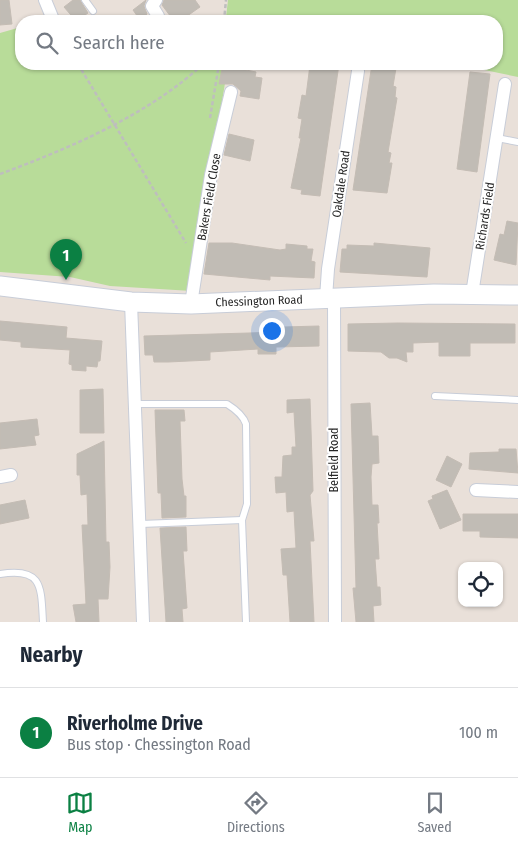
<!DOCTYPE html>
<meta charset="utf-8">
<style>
body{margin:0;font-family:"Fira Sans Condensed",sans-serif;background:#f6f6f7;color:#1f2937}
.controls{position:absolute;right:15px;bottom:15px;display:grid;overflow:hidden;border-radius:10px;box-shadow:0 1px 4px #0004}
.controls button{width:45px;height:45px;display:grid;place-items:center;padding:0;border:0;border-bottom:1px solid #e0e1e3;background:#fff;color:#1f2937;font:25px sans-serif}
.you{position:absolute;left:271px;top:330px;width:18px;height:18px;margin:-12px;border:4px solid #fff;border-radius:50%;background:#1a73e8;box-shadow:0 0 0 8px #1a73e833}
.badge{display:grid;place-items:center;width:32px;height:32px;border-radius:50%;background:#0b8043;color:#fff;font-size:16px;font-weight:700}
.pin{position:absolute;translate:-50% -41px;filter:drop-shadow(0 1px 2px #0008)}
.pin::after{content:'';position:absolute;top:26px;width:18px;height:15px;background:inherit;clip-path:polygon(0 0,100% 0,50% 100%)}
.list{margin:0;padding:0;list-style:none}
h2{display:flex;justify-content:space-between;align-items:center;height:65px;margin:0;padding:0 20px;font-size:21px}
h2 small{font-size:16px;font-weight:400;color:#747a83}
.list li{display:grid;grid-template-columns:32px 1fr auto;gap:15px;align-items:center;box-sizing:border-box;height:90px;padding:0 20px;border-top:1px solid #e0e1e3}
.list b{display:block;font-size:19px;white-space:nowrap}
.list p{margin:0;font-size:16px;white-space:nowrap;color:#747a83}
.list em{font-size:16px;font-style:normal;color:#747a83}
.icon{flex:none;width:28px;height:28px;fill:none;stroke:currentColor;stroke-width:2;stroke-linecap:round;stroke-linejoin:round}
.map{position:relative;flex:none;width:518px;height:622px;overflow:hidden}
.search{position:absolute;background:#fff;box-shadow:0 1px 4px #0004;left:15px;right:15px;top:15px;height:55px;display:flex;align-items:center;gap:12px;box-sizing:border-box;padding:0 18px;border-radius:20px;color:#747a83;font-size:19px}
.sheet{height:155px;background:#fff}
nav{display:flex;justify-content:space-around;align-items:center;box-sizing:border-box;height:70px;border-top:1px solid #e0e1e3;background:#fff;font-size:14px;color:#747a83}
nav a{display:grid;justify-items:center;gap:2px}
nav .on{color:#0b8043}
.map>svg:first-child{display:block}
.green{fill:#b8dc99}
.building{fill:#c1bcb5;stroke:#c4bcb4}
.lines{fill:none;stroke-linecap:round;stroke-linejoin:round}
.lane-casing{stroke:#c8cdd8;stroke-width:8}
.street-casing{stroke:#c8cdd8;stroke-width:14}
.secondary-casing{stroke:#c8cdd8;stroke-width:21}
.path{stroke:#bebebe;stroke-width:2.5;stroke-dasharray:4 2.5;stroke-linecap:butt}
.lane{stroke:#fff;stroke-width:6}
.street{stroke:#fff;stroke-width:12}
.secondary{stroke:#fff;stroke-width:19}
.labels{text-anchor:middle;stroke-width:4;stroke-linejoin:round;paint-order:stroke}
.street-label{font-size:12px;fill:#272727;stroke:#fff}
</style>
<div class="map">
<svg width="518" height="622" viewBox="0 0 518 622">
<rect width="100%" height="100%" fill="#e9e0d9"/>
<g class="green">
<polygon points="228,0 518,0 518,77 455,64 497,64 497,21 246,21 226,17"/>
<polygon points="21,27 21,64 228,64 192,291 110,286 70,277 0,272 0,33"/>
</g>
<g class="building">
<polygon points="0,0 9,0 12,24 0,25"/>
<polygon points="73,0 80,0 88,13 76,21 64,7"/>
<polygon points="146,0 144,6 147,14 140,20 133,10"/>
<polygon points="164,0 195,0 200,7 180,21 174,21 162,5"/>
<polygon points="223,64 242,64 241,69 256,72 255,77 262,78 259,99 240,96 241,91 233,84 219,84"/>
<polygon points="322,64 339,64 320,196 301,194 302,190 291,188 301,138 299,138 302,119 298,118 302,95 306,96 310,65 321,66"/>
<polygon points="372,64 396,68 393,86 396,87 395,97 397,98 388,152 391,153 389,163 392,163 387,193 353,190"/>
<polygon points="470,72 490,74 477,172 457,169"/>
<polygon points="229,134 254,140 250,161 224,155"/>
<polygon points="507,221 518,223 516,265 494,260 500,234 504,235"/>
<polygon points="209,243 232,243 280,250 286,249 286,244 307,246 307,249 313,249 311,261 315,262 314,278 270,276 270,280 204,274"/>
<polygon points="374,243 430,248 427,277 340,272 342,249 347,249 347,245 374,246"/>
<polygon points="0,321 67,327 66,338 102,341 100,361 98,361 97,367 86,366 86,371 72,370 72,365 69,364 70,350 21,347 21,342 0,340"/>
<polygon points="398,323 515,324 515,343 470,343 470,356 439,356 439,342 413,343 413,352 406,352 407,362 397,358 389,358 381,352 348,351 348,324"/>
<polygon points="319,326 319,346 276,347 276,354 258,354 258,349 210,352 210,360 168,362 154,362 153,355 145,355 144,336 284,332 284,327"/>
<polygon points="103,389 104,433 80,433 80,390"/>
<polygon points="310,399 313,491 310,495 314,541 310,541 314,622 290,622 287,575 283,575 281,549 296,548 294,511 287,512 286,492 276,493 275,477 282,477 283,456 292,455 292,447 296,447 294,412 287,413 287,400"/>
<polygon points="370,403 372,436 378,436 379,463 372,464 371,477 372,505 378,505 379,523 377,523 379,559 375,559 377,587 380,587 381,605 373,606 374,622 356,622 353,588 356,588 351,404"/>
<polygon points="155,410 184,410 185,421 180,421 182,479 184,496 186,496 186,517 162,518 161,493 158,493"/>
<polygon points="37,419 39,435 34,436 36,445 0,449 0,423"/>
<polygon points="104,441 106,542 109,542 110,567 108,599 98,599 99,622 76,622 73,605 86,604 82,525 88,525 87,494 81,495 80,475 77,475 77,454"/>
<polygon points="499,449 516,449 518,473 469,469 470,453 499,452"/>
<polygon points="447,456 462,464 451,487 436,480"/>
<polygon points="447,490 461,520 440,529 428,501 433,499 432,496"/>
<polygon points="25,500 29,518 0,524 0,505"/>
<polygon points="463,514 518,514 518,538 480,537 480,531 463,531"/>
<polygon points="186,527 187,551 183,551 187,608 182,609 183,622 166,622 160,528"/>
</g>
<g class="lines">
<g class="lane-casing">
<g id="lane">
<polyline points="85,0 93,11"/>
<polyline points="497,138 518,142"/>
<polyline points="435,396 518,400"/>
<path d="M 136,404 L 227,404 C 235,409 243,415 246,424 L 247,504 L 242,520 L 246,622"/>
<polyline points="141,524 242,520"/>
<path d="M 0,574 C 43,567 41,587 43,622"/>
</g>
</g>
<g class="street-casing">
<g id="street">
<polyline points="45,0 52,17"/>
<polyline points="156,0 152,6 158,16"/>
<polyline points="472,294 505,84"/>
<polyline points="326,298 328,269 358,71"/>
<polyline points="334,298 335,622"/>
<polyline points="131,302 143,622"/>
<polyline points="191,304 211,175 231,92"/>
<polyline points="0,477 11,475"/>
<polyline points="476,490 518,492"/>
</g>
</g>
<g class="secondary-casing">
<polyline id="secondary" points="0,286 131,302 191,304 434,294 518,295"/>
</g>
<g class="path">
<polyline points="224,21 226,0"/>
<polyline points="78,64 186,243"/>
<polyline points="210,118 219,64"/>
<path d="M 0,174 C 68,149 150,114 203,64"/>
</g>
<use href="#lane" class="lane"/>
<use href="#street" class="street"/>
<use href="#secondary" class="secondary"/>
</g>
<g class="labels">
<g class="street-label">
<text transform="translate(341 184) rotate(-82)" y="4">Oakdale Road</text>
<text transform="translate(209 197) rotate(-80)" y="4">Bakers Field Close</text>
<text transform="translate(485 216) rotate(-81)" y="4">Richards Field</text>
<text transform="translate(259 301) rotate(-2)" y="4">Chessington Road</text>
<text transform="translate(334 460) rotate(-90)" y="4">Belfield Road</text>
</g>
</g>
</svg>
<div class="controls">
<button><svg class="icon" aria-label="locate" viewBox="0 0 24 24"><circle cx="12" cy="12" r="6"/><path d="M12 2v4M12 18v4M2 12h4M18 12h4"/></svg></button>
</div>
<div class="you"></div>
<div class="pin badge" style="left:66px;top:280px">1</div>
<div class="search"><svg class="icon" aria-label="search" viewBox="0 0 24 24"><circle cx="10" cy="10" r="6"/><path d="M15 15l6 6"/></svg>Search here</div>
</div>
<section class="sheet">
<h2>Nearby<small></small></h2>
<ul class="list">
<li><span class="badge">1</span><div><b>Riverholme Drive</b><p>Bus stop · Chessington Road</p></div><em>100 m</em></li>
</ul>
</section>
<nav>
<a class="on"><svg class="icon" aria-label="map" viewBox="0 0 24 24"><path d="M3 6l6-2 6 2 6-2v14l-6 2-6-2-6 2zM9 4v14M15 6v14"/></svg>Map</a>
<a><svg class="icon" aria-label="directions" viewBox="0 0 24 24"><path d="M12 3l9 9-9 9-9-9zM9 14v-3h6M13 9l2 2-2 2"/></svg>Directions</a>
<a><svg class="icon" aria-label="saved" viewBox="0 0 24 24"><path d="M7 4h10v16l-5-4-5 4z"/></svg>Saved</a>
</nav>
